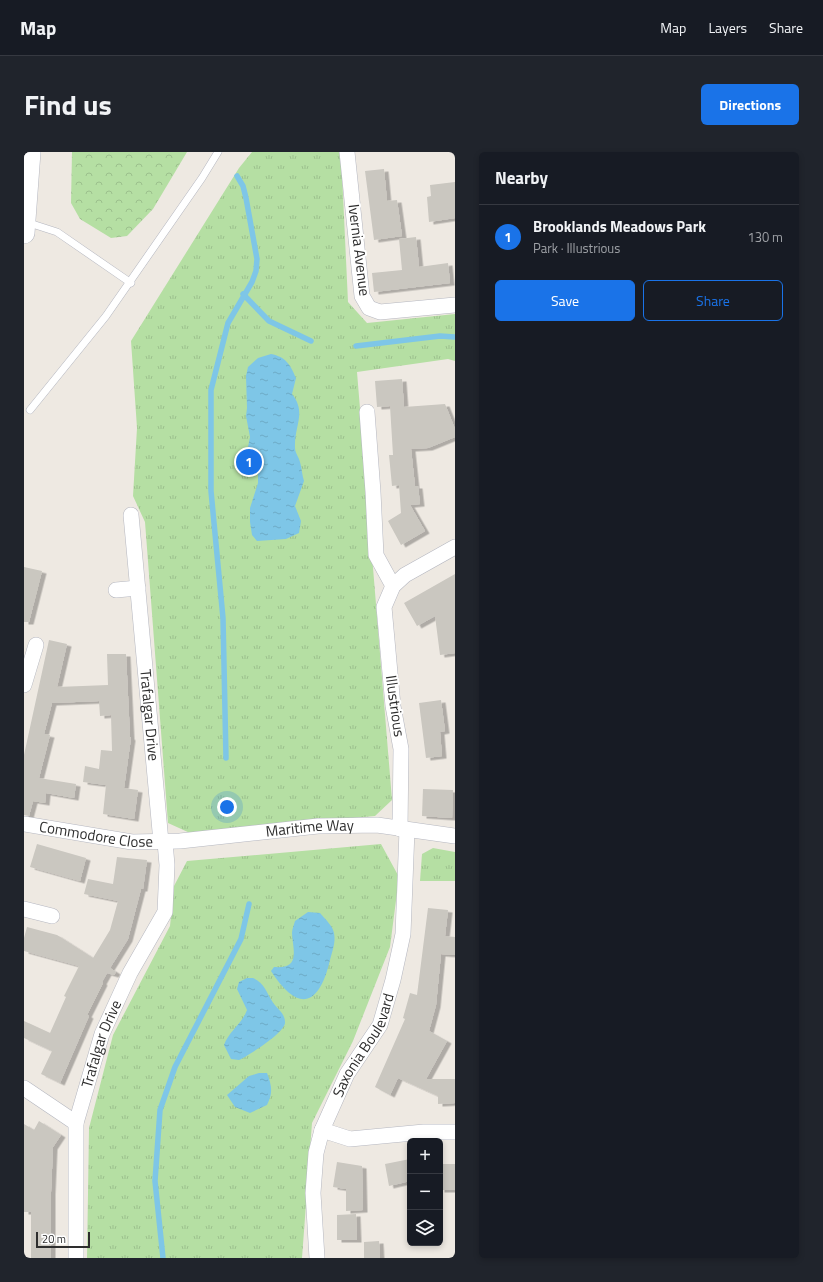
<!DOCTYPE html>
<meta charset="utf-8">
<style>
body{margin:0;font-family:"Titillium Web",sans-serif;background:#20242c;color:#f1f3f6}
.controls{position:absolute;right:12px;bottom:12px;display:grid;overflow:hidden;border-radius:6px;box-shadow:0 2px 6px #0003}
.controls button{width:36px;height:36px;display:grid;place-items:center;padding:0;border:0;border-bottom:1px solid #363941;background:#171b24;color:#f1f3f6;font:20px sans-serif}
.scale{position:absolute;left:12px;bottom:10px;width:54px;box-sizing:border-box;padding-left:4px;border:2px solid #2e2e2e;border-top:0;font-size:11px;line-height:14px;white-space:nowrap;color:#2e2e2e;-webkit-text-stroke:3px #fff;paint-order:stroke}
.you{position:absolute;left:203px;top:655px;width:14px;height:14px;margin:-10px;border:3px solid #fff;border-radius:50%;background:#1a73e8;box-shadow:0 0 0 6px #1a73e833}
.badge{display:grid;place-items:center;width:26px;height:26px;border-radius:50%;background:#1a73e8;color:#fff;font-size:13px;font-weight:700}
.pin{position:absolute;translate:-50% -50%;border:2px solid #fff;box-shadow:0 1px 4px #0006}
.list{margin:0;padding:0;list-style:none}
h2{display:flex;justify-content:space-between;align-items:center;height:52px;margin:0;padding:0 16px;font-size:17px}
h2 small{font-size:13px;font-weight:400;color:#9ea1a6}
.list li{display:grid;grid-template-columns:26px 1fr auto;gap:12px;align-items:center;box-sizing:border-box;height:64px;padding:0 16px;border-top:1px solid #363941}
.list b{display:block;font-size:15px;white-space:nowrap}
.list p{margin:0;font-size:13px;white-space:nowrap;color:#9ea1a6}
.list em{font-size:13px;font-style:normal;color:#9ea1a6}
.actions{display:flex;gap:8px;padding:12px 16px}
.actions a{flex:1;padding:9px 0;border:1px solid #1a73e8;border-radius:6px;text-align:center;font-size:14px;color:#1a73e8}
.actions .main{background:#1a73e8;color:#fff}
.icon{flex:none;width:22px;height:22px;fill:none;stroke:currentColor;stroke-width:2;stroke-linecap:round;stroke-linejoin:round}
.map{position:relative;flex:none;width:431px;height:1106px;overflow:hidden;border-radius:6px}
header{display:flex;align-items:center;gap:24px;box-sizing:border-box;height:56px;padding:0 20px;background:#171b24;border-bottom:1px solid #363941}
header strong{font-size:19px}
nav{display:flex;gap:22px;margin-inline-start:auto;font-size:14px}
.intro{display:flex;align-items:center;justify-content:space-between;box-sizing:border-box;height:96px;padding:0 24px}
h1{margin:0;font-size:28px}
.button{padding:10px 18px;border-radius:6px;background:#1a73e8;color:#fff;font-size:14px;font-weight:700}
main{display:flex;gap:24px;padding:0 24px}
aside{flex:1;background:#171b24;border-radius:6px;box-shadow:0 2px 6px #0003}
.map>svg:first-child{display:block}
.forest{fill:url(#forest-crowns)}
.park{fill:url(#park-tufts)}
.water{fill:url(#water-ripples)}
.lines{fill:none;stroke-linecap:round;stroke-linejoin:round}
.stream{stroke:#7ec6e7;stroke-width:5.5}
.building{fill:#cac7c0;filter:url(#shadow)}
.lane-casing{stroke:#b5b7c0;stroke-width:8}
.street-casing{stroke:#b5b7c0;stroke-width:16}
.secondary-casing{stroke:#b5b7c0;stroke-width:22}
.lane{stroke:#fff;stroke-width:7}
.street{stroke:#fff;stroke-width:15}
.secondary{stroke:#fff;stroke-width:21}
.labels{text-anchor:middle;stroke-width:4;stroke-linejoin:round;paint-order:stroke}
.street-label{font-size:15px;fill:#2e2e2e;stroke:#fff}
</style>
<header>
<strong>Map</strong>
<nav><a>Map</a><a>Layers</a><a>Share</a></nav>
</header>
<div class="intro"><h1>Find us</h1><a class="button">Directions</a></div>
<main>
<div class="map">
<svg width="431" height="1106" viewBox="0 0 431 1106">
<defs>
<pattern id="forest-crowns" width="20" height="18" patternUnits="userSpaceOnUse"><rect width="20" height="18" fill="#b5dfa3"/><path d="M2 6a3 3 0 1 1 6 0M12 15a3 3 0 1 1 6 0" fill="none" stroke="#9cc08d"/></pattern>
<pattern id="park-tufts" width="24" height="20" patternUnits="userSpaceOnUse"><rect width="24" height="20" fill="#b5dfa3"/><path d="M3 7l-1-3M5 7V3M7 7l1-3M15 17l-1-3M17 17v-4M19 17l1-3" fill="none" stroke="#9cc08d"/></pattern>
<pattern id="water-ripples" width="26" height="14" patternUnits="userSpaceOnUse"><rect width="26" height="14" fill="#7ec6e7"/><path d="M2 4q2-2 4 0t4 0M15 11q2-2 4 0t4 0" fill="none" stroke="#6daac6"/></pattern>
<filter id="shadow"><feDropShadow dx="4.5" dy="2.5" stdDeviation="0" flood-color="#0004"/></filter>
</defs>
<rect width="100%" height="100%" fill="#eee9e2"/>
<polygon class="forest" points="48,0 163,0 129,57 103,84 87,86 56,67 47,51"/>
<g class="park">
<polygon points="228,0 317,0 324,150 343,171 431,162 431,209 424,207 333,220 368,648 351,664 166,681 144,671 121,370 109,344 113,276 107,189 215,16"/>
<polygon points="357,692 375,725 366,795 329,889 288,971 278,1106 63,1106 65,976 89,883 146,774 150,734 163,709"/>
<polygon points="409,696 431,700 431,729 396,729 398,702"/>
</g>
<g class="water">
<path d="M 247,202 C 262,205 266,212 272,226 L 268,242 C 283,261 270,273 271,296 C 271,301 275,305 276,310 C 278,317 278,323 280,329 L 271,354 L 277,369 L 275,381 L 262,387 L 233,389 L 228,383 L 226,370 L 226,356 L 234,331 L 234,322 L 227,309 L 224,295 L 226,285 L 222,264 L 223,256 L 222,224 L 224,215 L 234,206 Z"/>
<path d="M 284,760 L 296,761 C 301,767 309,774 310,781 C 312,791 308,799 306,808 C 295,855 274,861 247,819 L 250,815 C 277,817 269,799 268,781 C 268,777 270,773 271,769 Z"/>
<path d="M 223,826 L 229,826 C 240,831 242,839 248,849 C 252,856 261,861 261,870 C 262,880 225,903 215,908 L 207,907 L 200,893 C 205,879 218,872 223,858 L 213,837 L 215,830 Z"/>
<path d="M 235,921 L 243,921 C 248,934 249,941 243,953 L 226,961 L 211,955 L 203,943 L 225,924 Z"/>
</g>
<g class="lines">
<g class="stream">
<polyline points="219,142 245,169 287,189"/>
<polyline points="332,194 416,184 431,185"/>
<polyline points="202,606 199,466 187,339 187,238 204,171 228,130 232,119 233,107 222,46 219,34 213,24"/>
<polyline points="139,1106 131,1029 136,958 151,915 217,787 225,752"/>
</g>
</g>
<g class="building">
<polygon points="360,17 363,49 373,48 378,84 350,88 341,19"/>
<polygon points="431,30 431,66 405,70 403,45 407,44 406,33"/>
<polygon points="392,85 395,115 424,111 426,131 350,140 348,121 378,118 375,87"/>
<polygon points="378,227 380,255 421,252 431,277 431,285 404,296 387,297 391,334 394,334 396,352 386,353 401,379 377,393 364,369 377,361 375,333 368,334 365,303 369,303 366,254 353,255 351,229"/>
<polygon points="0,415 18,419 5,470 0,470"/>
<polygon points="431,422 431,501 416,503 411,464 393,474 380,451"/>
<polygon points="25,488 43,492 33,535 84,533 83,502 102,502 106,585 107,586 100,636 114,638 110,667 79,662 82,633 59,630 61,614 75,617 77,598 88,599 87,563 76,564 75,549 28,551 20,582 26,583 15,626 52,632 50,646 22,641 21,651 9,649 5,664 0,663 0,603"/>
<polygon points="417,548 421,579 416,580 418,604 402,606 395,551"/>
<polygon points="399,637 429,638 428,666 398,664"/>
<polygon points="13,692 62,706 56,729 6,715"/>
<polygon points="93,705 123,708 119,737 117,737 104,787 86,816 92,820 90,823 83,821 78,830 79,831 63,863 65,864 36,931 17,922 28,899 0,886 0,869 26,881 42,845 40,844 55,814 0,799 0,786 3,775 33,783 69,806 86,778 94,749 60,742 64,727 89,732"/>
<polygon points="404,756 424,758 421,784 431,785 431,803 417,802 412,853 405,879 423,889 402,927 431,927 431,951 414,952 414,944 374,926 366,943 351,935 381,867 379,866 386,841 393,843"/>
<polygon points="15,969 37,983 29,995 27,1040 27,1106 7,1106 7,1060 0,1060 0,972 10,978"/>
<polygon points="386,1007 386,1029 365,1034 361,1012"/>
<polygon points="313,1010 338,1014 339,1058 322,1059 322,1037 309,1035"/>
<rect x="416" y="1012" width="15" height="26"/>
<polygon points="332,1062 333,1088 313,1088 313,1063"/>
<polygon points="355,1089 356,1106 340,1106 340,1090"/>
</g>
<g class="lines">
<g class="lane-casing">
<g id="lane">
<polyline points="2,70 33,80 107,131"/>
<polyline points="6,258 82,164 178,26 194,0"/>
</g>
</g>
<g class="street-casing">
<g id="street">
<polyline points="323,0 338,144 345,156 356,160 431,153"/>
<polyline points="343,260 349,340 352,403 369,434"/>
<path id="s1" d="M 107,363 L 137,690"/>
<polyline points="92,438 114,436"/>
<polyline points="0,533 12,493"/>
<path id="s2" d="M 0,672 L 108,690 L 156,689 L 294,674 L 353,673 L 431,684"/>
<polyline points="376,677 377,597 369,554 360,455 369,434 381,423 431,395"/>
<polyline points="0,757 28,764"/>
<polyline points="0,936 52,971"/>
<polyline points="298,978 326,987 400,980 431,980"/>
<path id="s3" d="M 52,1106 L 52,971 L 78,882 L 106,821 L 141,760 L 143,713 L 141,690"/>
<path id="s4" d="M 293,1106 L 289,1041 L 292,1001 L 298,978 L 323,922 L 356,873 L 369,828 L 379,782 L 383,678"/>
</g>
</g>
<g class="secondary-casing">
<polyline id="secondary" points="0,81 6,0"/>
</g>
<use href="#lane" class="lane"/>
<use href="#street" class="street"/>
<use href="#secondary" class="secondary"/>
</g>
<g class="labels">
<g class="street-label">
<text transform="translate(335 98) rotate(83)" y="5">Ivernia Avenue</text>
<text transform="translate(371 554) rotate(82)" y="5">Illustrious</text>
<text dy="5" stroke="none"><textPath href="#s1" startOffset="201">Trafalgar Drive</textPath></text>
<text dy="5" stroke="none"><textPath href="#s2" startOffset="288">Maritime Way</textPath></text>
<text dy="5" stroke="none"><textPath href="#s2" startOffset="73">Commodore Close</textPath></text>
<text dy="5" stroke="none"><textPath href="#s3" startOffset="218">Trafalgar Drive</textPath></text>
<text dy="5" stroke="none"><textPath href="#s4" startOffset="224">Saxonia Boulevard</textPath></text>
</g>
</g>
</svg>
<div class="controls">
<button>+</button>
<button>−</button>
<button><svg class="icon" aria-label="layers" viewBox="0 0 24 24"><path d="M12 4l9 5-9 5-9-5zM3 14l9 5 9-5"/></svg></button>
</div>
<div class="scale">20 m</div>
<div class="you"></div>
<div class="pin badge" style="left:225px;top:310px">1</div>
</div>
<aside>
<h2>Nearby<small></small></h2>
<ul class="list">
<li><span class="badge">1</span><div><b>Brooklands Meadows Park</b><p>Park · Illustrious</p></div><em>130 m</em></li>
</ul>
<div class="actions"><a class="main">Save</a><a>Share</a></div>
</aside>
</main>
